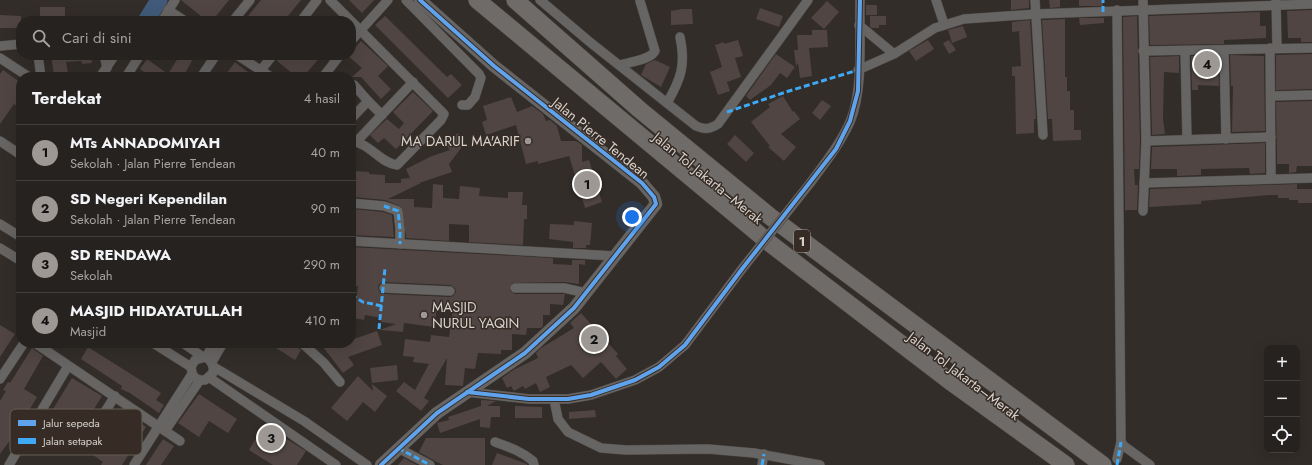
<!DOCTYPE html>
<html lang="id">
<meta charset="utf-8">
<style>
body{margin:0;font-family:Jost,sans-serif;background:#322f2c;color:#f1f3f6}
.controls{position:absolute;right:12px;bottom:12px;display:grid;overflow:hidden;border-radius:8px;box-shadow:0 4px 16px #0002}
.controls button{width:36px;height:36px;display:grid;place-items:center;padding:0;border:0;border-bottom:1px solid #423f3d;background:#26221f;color:#f1f3f6;font:20px sans-serif}
.you{position:absolute;left:632px;top:217px;width:14px;height:14px;margin:-10px;border:3px solid #fff;border-radius:50%;background:#1a73e8;box-shadow:0 0 0 6px #1a73e833}
.badge{display:grid;place-items:center;width:26px;height:26px;border-radius:50%;background:#9d9893;color:#111;font-size:13px;font-weight:700}
.pin{position:absolute;translate:-50% -50%;border:2px solid #fff;box-shadow:0 1px 4px #0006}
.list{margin:0;padding:0;list-style:none}
h2{display:flex;justify-content:space-between;align-items:center;height:52px;margin:0;padding:0 16px;font-size:17px}
h2 small{font-size:13px;font-weight:400;color:#a4a4a4}
.list li{display:grid;grid-template-columns:26px 1fr auto;gap:12px;align-items:center;box-sizing:border-box;height:56px;padding:0 16px;border-top:1px solid #423f3d}
.list b{display:block;font-size:15px;white-space:nowrap}
.list p{margin:0;font-size:13px;white-space:nowrap;color:#a4a4a4}
.list em{font-size:13px;font-style:normal;color:#a4a4a4}
.icon{flex:none;width:22px;height:22px;fill:none;stroke:currentColor;stroke-width:2;stroke-linecap:round;stroke-linejoin:round}
.map{position:relative;flex:none;width:1312px;height:465px;overflow:hidden}
.search{position:absolute;background:#26221f;box-shadow:0 4px 16px #0002;left:16px;top:16px;width:340px;height:44px;display:flex;align-items:center;gap:10px;box-sizing:border-box;padding:0 14px;border-radius:16px;color:#a4a4a4;font-size:15px}
.panel{position:absolute;background:#26221f;box-shadow:0 4px 16px #0002;left:16px;top:72px;width:340px;height:276px;border-radius:16px}
.map>svg:first-child{display:block}
.lines{fill:none;stroke-linecap:round;stroke-linejoin:round}
.river{stroke:#415a79;stroke-width:17}
.building{fill:#504542;fill-rule:evenodd}
.minor-casing{stroke:#4f4b47;stroke-width:10}
.tertiary-casing{stroke:#4f4b47;stroke-width:13}
.motorway-casing{stroke:#4f4b47;stroke-width:18}
.minor{stroke:#676464;stroke-width:9}
.tertiary{stroke:#676464;stroke-width:12}
.motorway{stroke:#6e6b69;stroke-width:17}
.minor-bridge-casing{stroke:#4f4b47;stroke-width:10;stroke-linecap:butt}
.minor-bridge{stroke:#676464;stroke-width:9}
.quiet{stroke:#3fa9f5;stroke-width:3;stroke-dasharray:6 3;stroke-linecap:butt}
.cycleway-casing{stroke:#362c25;stroke-width:6}
.cycleway{stroke:#60a3ed;stroke-width:4}
.poi-dot{fill:#9d9893;stroke:#362c25;stroke-width:1.5}
.labels{text-anchor:middle;stroke-width:3;stroke-linejoin:round;paint-order:stroke}
.shield{fill:#362c25;stroke:#a7a09a;stroke-width:1}
.shield-label{font-size:13px;font-weight:bold;fill:#d7d1cc}
.street-label{font-size:14px;fill:#d7d1cc;stroke:#362c25}
.poi-label{font-size:14px;fill:#d7d1cc;stroke:#362c25;text-anchor:end}
.key{fill:#362c25;stroke:#665e57;stroke-width:1}
.key-label{font-size:11px;fill:#d7d1cc}
</style>
<div class="map">
<svg width="1312" height="465" viewBox="0 0 1312 465">
<rect width="100%" height="100%" fill="#322d29"/>
<g class="lines">
<polyline class="river" points="146,21 159,0"/>
</g>
<g class="building">
<polygon points="181,0 229,0 212,21 207,21"/>
<polygon points="261,0 301,0 284,21 244,21"/>
<polygon points="349,0 374,0 362,13"/>
<polygon points="1011,0 1029,0 1029,8 1011,10"/>
<polygon points="1049,0 1060,0 1060,7 1050,8"/>
<rect x="1079" y="0" width="24" height="6"/>
<polygon points="827,1 839,12 824,29 811,18"/>
<rect x="866" y="5" width="11" height="10"/>
<rect x="40" y="7" width="25" height="13"/>
<polygon points="760,8 783,16 779,27 756,19"/>
<polygon points="682,9 692,9 693,24 671,25 671,11"/>
<polygon points="1312,10 1312,42 1301,42 1301,38 1288,38 1287,11"/>
<polygon points="1260,12 1260,26 1266,26 1266,38 1224,40 1224,44 1150,45 1149,16"/>
<polygon points="0,15 21,16 21,28 0,28"/>
<polygon points="385,16 447,77 451,74 462,85 448,98 375,25"/>
<polygon points="870,16 886,16 886,25 879,25 879,28 872,28 870,27"/>
<polygon points="1137,16 1140,141 1139,169 1134,169 1135,185 1138,185 1137,210 1125,210 1123,17"/>
<polygon points="1079,18 1104,18 1104,23 1080,25"/>
<polygon points="1065,19 1065,77 1067,77 1067,91 1070,91 1070,110 1074,110 1074,130 1081,130 1081,140 1053,141 1052,119 1048,119 1042,20"/>
<polygon points="1030,20 1036,119 1034,119 1034,133 1016,134 1015,76 1012,76 1012,67 1021,66 1019,31 1012,32 1012,22"/>
<polygon points="963,26 967,37 952,43 948,30"/>
<polygon points="812,30 827,30 828,47 809,48 812,76 800,78 798,63 796,66 794,50 798,50 797,35 812,35"/>
<polygon points="738,40 743,56 735,58 741,77 727,82 730,91 718,95 710,72 722,67 715,45 724,42 724,44"/>
<polygon points="928,40 934,49 916,61 909,51"/>
<polygon points="949,40 956,50 949,54 943,43"/>
<polygon points="361,41 388,66 378,76 391,89 381,99 361,77 352,77 362,68 348,56"/>
<polygon points="776,54 795,67 787,78 780,73 771,85 750,100 746,96"/>
<polygon points="1312,54 1312,89 1276,90 1276,55"/>
<polygon points="51,55 91,55 92,63 82,64 81,61 66,62 68,73 54,75"/>
<polygon points="180,55 195,55 183,77 151,77 140,69 147,59 168,74"/>
<polygon points="283,55 322,55 303,77 297,77 277,61"/>
<polygon points="1230,55 1264,56 1265,131 1232,132 1233,86 1231,86"/>
<polygon points="1179,56 1179,73 1164,72 1163,119 1165,134 1152,135 1150,57"/>
<polygon points="1191,56 1218,56 1219,86 1198,85 1198,90 1192,90"/>
<polygon points="655,60 670,67 661,87 641,75 646,64"/>
<polygon points="235,62 245,70 256,77 224,77"/>
<polygon points="3,70 21,83 21,109 14,104 0,124 0,74"/>
<polygon points="413,92 433,111 396,149 384,138 378,143 370,135 387,119 399,129 404,123 393,112"/>
<polygon points="783,96 793,112 794,111 800,119 781,134 796,147 784,161 768,147 770,146 751,122 770,107 768,104"/>
<polygon points="511,97 517,112 532,106 543,114 546,121 550,120 557,126 561,141 576,141 582,145 582,162 589,160 602,202 585,208 569,156 538,164 538,161 526,164 516,125 486,135 482,122 487,120 483,106"/>
<polygon points="822,100 831,106 820,120 812,113"/>
<polygon points="1312,101 1312,166 1297,166 1296,172 1289,173 1289,164 1277,164 1276,102"/>
<polygon points="458,133 465,143 449,164 452,172 419,183 421,183 388,199 414,199 414,207 432,208 433,184 443,185 443,198 459,199 460,186 480,188 479,196 508,198 508,192 523,192 522,205 527,205 527,219 524,219 523,245 469,242 469,225 449,224 449,241 406,238 402,207 385,200 354,197 354,171 369,172 369,174 385,175 385,183 401,183 401,179 410,178 406,169 432,156 450,150 445,144"/>
<polygon points="735,135 754,153 746,162 727,144"/>
<polygon points="1265,143 1265,173 1250,174 1249,168 1201,169 1201,175 1177,176 1177,169 1151,169 1152,147"/>
<polygon points="1297,184 1297,189 1312,189 1312,203 1298,203 1298,200 1289,200 1289,198 1278,198 1278,195 1269,195 1201,201 1201,204 1149,207 1150,189"/>
<polygon points="354,209 383,212 392,215 394,237 351,235 351,210"/>
<polygon points="574,221 592,223 590,245 586,245 586,248 573,248 573,242 549,239 550,224 574,225"/>
<path d="M 351,247 L 553,258 L 553,264 L 572,265 L 572,260 L 585,260 L 585,265 L 579,264 L 579,284 L 564,282 L 512,283 L 510,291 L 515,294 L 565,294 L 563,305 L 550,304 L 550,315 L 543,315 L 543,326 L 541,328 L 527,328 L 526,335 L 512,334 L 512,350 L 501,350 L 501,354 L 478,353 L 475,369 L 465,368 L 463,386 L 445,385 L 447,358 L 424,398 L 429,401 L 421,411 L 396,391 L 404,382 L 415,390 L 429,364 L 413,362 L 414,357 L 403,356 L 405,339 L 430,342 L 431,335 L 449,337 L 453,308 L 437,308 L 434,327 L 404,323 L 403,332 L 380,330 L 396,324 L 381,322 L 382,318 L 365,315 L 364,320 L 354,318 L 358,286 L 351,286 ZM 384,282 L 450,285 L 455,288 L 456,292 L 453,296 L 450,297 L 384,294 L 380,293 L 378,288 L 379,284 Z"/>
<polygon points="581,313 618,354 616,356 627,369 616,379 601,362 583,378 571,365 546,377 550,387 540,392 536,383 525,389 523,386 514,391 511,386 507,388 502,378 513,370 538,358 536,353 541,348 574,328 570,323"/>
<polygon points="0,325 15,334 0,357"/>
<polygon points="377,331 382,345 348,357 354,365 343,373 320,343 351,343 351,340"/>
<polygon points="268,343 290,343 301,350 295,360"/>
<polygon points="88,347 161,393 156,400 164,405 159,413 130,393 121,389 122,386 81,359"/>
<polygon points="32,348 43,356 24,389 37,397 19,428 0,454 0,401 6,391 3,390 8,382 10,383"/>
<polygon points="397,365 398,380 372,383 370,368"/>
<polygon points="358,376 373,391 372,384 387,396 375,412 363,402 347,421 331,408"/>
<polygon points="72,378 102,396 72,445 54,434 51,440 39,432"/>
<polygon points="199,394 237,419 228,433 209,421 199,437 178,423"/>
<polygon points="481,400 496,401 487,406 500,406 500,417 491,417 490,428 480,427 480,419 440,433 437,423 449,420 448,417 481,406"/>
<polygon points="515,406 542,407 542,418 515,418"/>
<polygon points="120,409 146,427 122,465 101,465 103,462 89,452"/>
<polygon points="595,410 596,417 569,419 569,412"/>
<polygon points="264,425 306,451 297,465 273,465 249,450"/>
<polygon points="426,438 485,438 485,465 443,465 435,461 419,452"/>
<polygon points="163,439 174,446 161,465 146,465"/>
<polygon points="497,453 527,464 527,465 492,465"/>
<polygon points="404,458 417,465 398,465"/>
</g>
<g class="lines">
<g class="minor-casing">
<g id="minor">
<path d="M 330,0 L 444,114 L 441,120 L 397,165 C 380,163 370,143 351,141"/>
<polyline points="406,0 479,74 481,78 475,97 468,105 462,105"/>
<path d="M 540,0 L 591,43 L 696,126 C 705,130 710,129 718,124 L 808,0"/>
<polyline points="936,0 944,24"/>
<polyline points="1035,0 1043,135"/>
<polyline points="1276,0 1277,48"/>
<polyline points="168,10 185,21"/>
<polyline points="1117,10 1121,442 1124,446 1150,465"/>
<polyline points="162,21 175,0"/>
<polyline points="233,21 250,0"/>
<polyline points="301,21 317,0"/>
<polyline points="859,25 894,54"/>
<polyline points="351,41 388,0"/>
<polyline points="0,46 21,44"/>
<polyline points="1270,48 1271,178"/>
<polyline points="1143,51 1312,48"/>
<polyline points="1185,51 1187,139"/>
<polyline points="1224,51 1226,139"/>
<polyline points="38,55 41,77"/>
<polyline points="104,55 107,68"/>
<polyline points="237,55 271,77"/>
<polyline points="0,58 29,77"/>
<path d="M 620,65 C 630,62 650,60 655,51 L 640,1"/>
<polyline points="261,70 273,55"/>
<polyline points="858,70 894,54 935,28 964,19 1036,14 1312,4"/>
<polyline points="100,77 115,55"/>
<polyline points="126,77 140,55"/>
<polyline points="201,77 216,55"/>
<polyline points="323,77 340,55"/>
<polyline points="354,85 368,101"/>
<polyline points="1271,96 1312,95"/>
<path d="M 667,103 C 681,79 686,65 680,37"/>
<polyline points="351,119 368,101 382,115"/>
<polyline points="0,141 21,155"/>
<polyline points="357,141 413,82"/>
<polyline points="1146,141 1271,137"/>
<path d="M 811,182 C 825,163 840,144 850,122 C 864,90 859,36 860,0"/>
<polyline points="1144,183 1312,178"/>
<polyline points="351,203 384,206 398,211 400,229 400,244"/>
<polyline points="1143,211 1146,141 1143,0"/>
<polyline points="0,224 21,237"/>
<polyline points="351,241 615,256"/>
<polyline points="0,248 21,261"/>
<polyline points="384,288 450,291"/>
<polyline points="515,288 564,288 586,293"/>
<polyline points="35,343 180,441"/>
<path d="M 153,343 L 191,367 C 192,376 195,381 205,380 L 213,373 C 214,365 212,362 206,357 L 195,360 L 191,367"/>
<polyline points="183,343 203,357"/>
<polyline points="302,343 324,363 340,382"/>
<polyline points="206,357 214,343"/>
<polyline points="212,362 223,343"/>
<polyline points="214,367 304,421 367,465"/>
<polyline points="210,378 336,465"/>
<polyline points="0,379 24,343"/>
<polyline points="467,392 529,399 568,399 591,395 635,380 659,367 685,345 742,269"/>
<polyline points="554,399 558,419 568,432 601,448 626,450 708,449 754,453 820,465"/>
<polyline points="165,431 200,380"/>
<path d="M 495,442 C 509,447 521,451 533,461 L 534,465"/>
<polyline points="82,448 115,396"/>
<polyline points="398,448 430,465"/>
<polyline points="1117,459 1121,442"/>
<polyline points="9,465 68,366"/>
<polyline points="134,465 192,374"/>
<polyline points="762,465 764,454"/>
</g>
</g>
<g class="tertiary-casing">
<polyline id="tertiary" points="381,465 437,413 525,353 574,308 656,204 654,197 642,183 494,66 420,0"/>
</g>
<g class="motorway-casing">
<g id="motorway">
<polyline points="477,0 772,245 951,382 1066,465"/>
<polyline points="515,0 640,110 772,218 1103,465"/>
</g>
</g>
<use href="#minor" class="minor"/>
<use href="#tertiary" class="tertiary"/>
<use href="#motorway" class="motorway"/>
<g class="minor-bridge-casing">
<polyline id="minor-bridge" points="742,269 811,182"/>
</g>
<use href="#minor-bridge" class="minor-bridge"/>
<g class="quiet">
<polyline points="1103,12 1103,0"/>
<polyline points="727,112 789,91 858,70"/>
<polyline points="384,206 398,211 400,229 400,244"/>
<polyline points="351,295 363,302 382,306"/>
<polyline points="379,329 385,268"/>
<polyline points="398,448 430,465"/>
<polyline points="762,465 764,454"/>
<polyline points="1117,465 1121,442"/>
</g>
<g class="cycleway-casing">
<g id="cycleway">
<polyline points="467,392 529,399 568,399 591,395 635,380 659,367 685,345 742,269 836,149 850,121 858,91 860,0"/>
<polyline points="381,465 437,413 525,353 574,308 656,204 654,197 642,183 494,66 420,0"/>
</g>
</g>
<use href="#cycleway" class="cycleway"/>
</g>
<g class="poi-dot">
<circle cx="528" cy="141" r="4"/>
<circle cx="424" cy="315" r="4"/>
</g>
<g class="labels">
<rect class="shield" x="794" y="230" width="16" height="22" rx="3"/>
<g class="shield-label">
<text x="802" y="246">1</text>
</g>
<g class="street-label">
<text transform="translate(601 138) rotate(39)" y="5">Jalan Pierre Tendean</text>
<text transform="translate(708 178) rotate(39)" y="5">Jalan Tol Jakarta–Merak</text>
<text transform="translate(964 376) rotate(37)" y="5">Jalan Tol Jakarta–Merak</text>
</g>
<g class="poi-label">
<text x="520" y="146">MA DARUL MA'ARIF</text>
<text x="432" y="312" text-anchor="start">MASJID<tspan x="432" dy="16">NURUL YAQIN</tspan></text>
</g>
</g>
<rect x="10" y="409" width="132" height="46" rx="6" class="key"/>
<rect x="18" y="420" width="18" height="6" fill="#60a3ed"/>
<rect x="18" y="438" width="18" height="6" fill="#3fa9f5"/>
<g class="key-label">
<text x="43" y="427">Jalur sepeda</text>
<text x="43" y="445">Jalan setapak</text>
</g>
</svg>
<div class="controls">
<button>+</button>
<button>−</button>
<button><svg class="icon" aria-label="locate" viewBox="0 0 24 24"><circle cx="12" cy="12" r="6"/><path d="M12 2v4M12 18v4M2 12h4M18 12h4"/></svg></button>
</div>
<div class="you"></div>
<div class="pin badge" style="left:587px;top:184px">1</div>
<div class="pin badge" style="left:594px;top:339px">2</div>
<div class="pin badge" style="left:271px;top:438px">3</div>
<div class="pin badge" style="left:1207px;top:64px">4</div>
<div class="search"><svg class="icon" aria-label="search" viewBox="0 0 24 24"><circle cx="10" cy="10" r="6"/><path d="M15 15l6 6"/></svg>Cari di sini</div>
<section class="panel">
<h2>Terdekat<small>4 hasil</small></h2>
<ul class="list">
<li><span class="badge">1</span><div><b>MTs ANNADOMIYAH</b><p>Sekolah · Jalan Pierre Tendean</p></div><em>40 m</em></li>
<li><span class="badge">2</span><div><b>SD Negeri Kependilan</b><p>Sekolah · Jalan Pierre Tendean</p></div><em>90 m</em></li>
<li><span class="badge">3</span><div><b>SD RENDAWA</b><p>Sekolah</p></div><em>290 m</em></li>
<li><span class="badge">4</span><div><b>MASJID HIDAYATULLAH</b><p>Masjid</p></div><em>410 m</em></li>
</ul>
</section>
</div>
